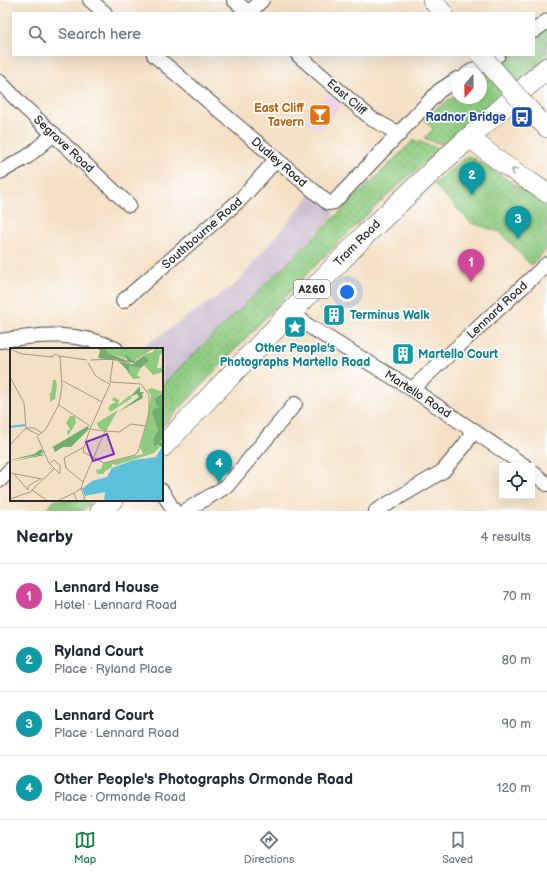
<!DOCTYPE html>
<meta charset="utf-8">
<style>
body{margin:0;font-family:"Balsamiq Sans",sans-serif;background:#f2f2f3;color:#1f2937}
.controls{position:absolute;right:12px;bottom:12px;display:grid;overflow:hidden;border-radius:0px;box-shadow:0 4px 16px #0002}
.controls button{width:36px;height:36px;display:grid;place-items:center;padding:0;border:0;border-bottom:1px solid #e0e1e3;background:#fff;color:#1f2937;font:20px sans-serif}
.compass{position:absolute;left:451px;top:68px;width:36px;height:36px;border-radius:50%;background:#fff;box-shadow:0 4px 16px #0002;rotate:200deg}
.you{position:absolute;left:347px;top:292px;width:14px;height:14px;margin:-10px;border:3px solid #fff;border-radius:50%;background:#1a73e8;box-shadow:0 0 0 6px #1a73e833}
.badge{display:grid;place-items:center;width:26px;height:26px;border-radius:50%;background:#0b8043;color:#fff;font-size:13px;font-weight:700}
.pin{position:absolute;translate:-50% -33px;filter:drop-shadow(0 1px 2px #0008)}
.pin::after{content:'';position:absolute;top:21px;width:14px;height:12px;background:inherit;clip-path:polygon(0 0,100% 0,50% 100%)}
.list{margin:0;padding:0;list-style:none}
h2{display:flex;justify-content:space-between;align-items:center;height:52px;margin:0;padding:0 16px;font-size:17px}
h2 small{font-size:13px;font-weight:400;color:#747a83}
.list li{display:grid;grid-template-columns:26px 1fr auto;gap:12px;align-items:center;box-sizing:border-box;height:64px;padding:0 16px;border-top:1px solid #e0e1e3}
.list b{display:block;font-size:15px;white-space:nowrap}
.list p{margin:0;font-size:13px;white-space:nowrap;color:#747a83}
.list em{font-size:13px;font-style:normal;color:#747a83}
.icon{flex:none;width:22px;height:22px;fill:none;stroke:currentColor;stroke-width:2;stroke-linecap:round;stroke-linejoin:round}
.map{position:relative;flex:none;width:547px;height:511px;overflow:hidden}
.search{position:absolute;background:#fff;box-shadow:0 4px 16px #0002;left:12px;right:12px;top:12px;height:44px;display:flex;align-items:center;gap:10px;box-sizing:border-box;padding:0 14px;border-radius:0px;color:#747a83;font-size:15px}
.sheet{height:308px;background:#fff}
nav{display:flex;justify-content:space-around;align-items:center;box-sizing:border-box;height:56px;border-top:1px solid #e0e1e3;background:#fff;font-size:11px;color:#747a83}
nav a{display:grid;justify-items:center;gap:2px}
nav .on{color:#0b8043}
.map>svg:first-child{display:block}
.built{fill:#efd0e6}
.industrial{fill:#cdbed2}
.green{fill:url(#green-dots);stroke:#5c7b56}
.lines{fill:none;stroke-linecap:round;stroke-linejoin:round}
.street-casing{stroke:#494642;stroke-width:16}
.secondary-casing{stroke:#494642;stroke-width:20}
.primary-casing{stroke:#494642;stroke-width:22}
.street{stroke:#fff;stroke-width:14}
.secondary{stroke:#fff;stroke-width:19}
.primary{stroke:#fff;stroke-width:21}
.secondary-bridge-casing{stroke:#494642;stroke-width:20;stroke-linecap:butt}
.secondary-bridge{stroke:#fff;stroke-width:19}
.oneway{stroke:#a0a0a0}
.labels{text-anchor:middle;stroke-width:3.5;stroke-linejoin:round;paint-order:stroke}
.shield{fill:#fff;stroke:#6b6b6b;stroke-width:1}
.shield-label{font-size:11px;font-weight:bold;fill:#2b2b2b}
.street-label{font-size:12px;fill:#2b2b2b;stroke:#fff}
.food-label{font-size:12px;font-weight:bold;fill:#c56008;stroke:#fff;text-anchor:end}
.transit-label{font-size:12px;font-weight:bold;fill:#164399;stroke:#fff;text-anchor:end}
.culture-label{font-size:12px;font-weight:bold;fill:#0d838f;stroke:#fff;text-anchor:start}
.inset-river{fill:none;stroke:#5cc0da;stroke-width:2}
.inset-road{fill:none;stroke:#a49887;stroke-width:1}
.view{fill:#7b2cbf;fill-opacity:0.15;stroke:#7b2cbf;stroke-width:2}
.inset-edge{fill:none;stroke:#2b2b2b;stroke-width:2}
</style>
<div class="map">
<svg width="547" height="511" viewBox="0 0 547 511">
<defs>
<pattern id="green-dots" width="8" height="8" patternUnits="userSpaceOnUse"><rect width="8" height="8" fill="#8ecb80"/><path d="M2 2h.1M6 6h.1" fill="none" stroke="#7bae6f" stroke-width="1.8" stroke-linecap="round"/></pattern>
</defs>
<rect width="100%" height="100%" fill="#fff"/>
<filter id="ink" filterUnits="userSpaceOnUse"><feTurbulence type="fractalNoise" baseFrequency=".025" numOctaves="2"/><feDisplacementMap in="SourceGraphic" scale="8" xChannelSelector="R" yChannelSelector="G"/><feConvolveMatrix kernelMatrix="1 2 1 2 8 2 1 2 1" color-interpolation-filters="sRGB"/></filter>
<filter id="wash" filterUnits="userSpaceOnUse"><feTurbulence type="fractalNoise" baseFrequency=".012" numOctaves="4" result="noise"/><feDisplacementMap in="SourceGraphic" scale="16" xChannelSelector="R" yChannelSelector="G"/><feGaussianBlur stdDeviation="0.9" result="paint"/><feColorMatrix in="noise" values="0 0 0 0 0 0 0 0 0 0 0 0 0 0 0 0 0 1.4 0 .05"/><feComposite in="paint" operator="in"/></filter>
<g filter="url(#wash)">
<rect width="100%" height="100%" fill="#f4e0c5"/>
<polygon class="built" points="328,93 342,105 318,132 304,120"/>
<polygon class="industrial" points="312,193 335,212 329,221 165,383 162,380 162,349 140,349 141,348 236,284"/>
<g class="green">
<polygon points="547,28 547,58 521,81 443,145 424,138 433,129 423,118 457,94 457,98 481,98 481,77 511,55 534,55 534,38"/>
<path d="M 414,140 L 440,149 C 340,233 252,333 162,427 L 162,385 Z"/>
<polygon points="467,156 477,160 474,160 474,162 478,163 479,161 547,206 547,249 531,265 500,232 471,223 434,184"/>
<polygon points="55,500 93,500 83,511 45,511"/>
</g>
</g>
<g filter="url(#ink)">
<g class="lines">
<g class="street-casing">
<g id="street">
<polyline points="90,0 105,13"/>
<polyline points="234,0 249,13"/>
<polyline points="249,13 262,0"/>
<polyline points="534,31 547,21"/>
<polyline points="154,55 328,203 334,202 439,91 457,79"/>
<polyline points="298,55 372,119 400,134"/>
<polyline points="467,74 498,55"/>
<polyline points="0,82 20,103 129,205"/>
<polyline points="0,172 27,157 54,134"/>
<polyline points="123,301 241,199 276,160"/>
<polyline points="291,311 307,325 412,389 525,466"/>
<path d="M 0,341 C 40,334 79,331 116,349"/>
<polyline points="412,389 547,264"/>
<polyline points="532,472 547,484"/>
<polyline points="0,480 11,469"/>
<polyline points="162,491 174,511"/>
<polyline points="185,511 227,486 295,404"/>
<polyline points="376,511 443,471 464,446 474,430"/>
</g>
</g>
<g class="secondary-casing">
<g id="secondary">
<polyline points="432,0 443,13"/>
<polyline points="524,104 547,128"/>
<polyline points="469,137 499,161 547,193"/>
</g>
</g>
<g class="primary-casing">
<g id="primary">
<polyline points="162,447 365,235 443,161 547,68"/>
<polyline points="101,511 112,500"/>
</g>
</g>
<use href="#street" class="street"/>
<use href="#secondary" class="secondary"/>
<use href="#primary" class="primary"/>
<g class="secondary-bridge-casing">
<polyline id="secondary-bridge" points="481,55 524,104"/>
</g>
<use href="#secondary-bridge" class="secondary-bridge"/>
</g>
<defs><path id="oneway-chevron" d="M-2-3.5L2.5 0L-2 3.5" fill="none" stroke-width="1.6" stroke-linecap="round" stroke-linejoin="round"/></defs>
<use class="oneway" href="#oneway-chevron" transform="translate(514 171) rotate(-147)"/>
</g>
<defs>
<g id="bar-square" transform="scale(1.15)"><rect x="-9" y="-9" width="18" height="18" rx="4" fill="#e8710a" stroke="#fff"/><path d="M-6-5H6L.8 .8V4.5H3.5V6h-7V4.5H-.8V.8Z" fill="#fff"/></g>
<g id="bus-square" transform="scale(1.15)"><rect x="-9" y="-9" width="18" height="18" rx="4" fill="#1a4fb4" stroke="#fff"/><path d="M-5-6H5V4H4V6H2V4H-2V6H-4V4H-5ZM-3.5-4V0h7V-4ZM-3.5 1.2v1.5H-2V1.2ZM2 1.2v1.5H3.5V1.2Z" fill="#fff"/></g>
<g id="building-square" transform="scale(1.15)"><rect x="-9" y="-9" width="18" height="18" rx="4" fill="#0f9aa8" stroke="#fff"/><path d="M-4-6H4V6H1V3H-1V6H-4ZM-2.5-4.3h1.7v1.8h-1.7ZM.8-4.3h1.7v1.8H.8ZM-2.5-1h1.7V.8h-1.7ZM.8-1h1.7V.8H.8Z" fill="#fff"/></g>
<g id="sight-square" transform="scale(1.15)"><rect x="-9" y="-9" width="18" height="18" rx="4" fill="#0f9aa8" stroke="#fff"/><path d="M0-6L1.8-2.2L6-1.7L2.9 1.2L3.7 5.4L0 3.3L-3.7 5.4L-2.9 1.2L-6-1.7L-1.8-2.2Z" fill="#fff"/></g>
</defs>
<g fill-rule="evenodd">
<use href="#bar-square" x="320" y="115"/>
<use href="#bus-square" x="522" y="117"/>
<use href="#building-square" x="334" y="315"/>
<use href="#sight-square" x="295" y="327"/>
<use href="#building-square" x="403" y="354"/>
</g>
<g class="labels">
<rect class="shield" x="294" y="280" width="36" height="18" rx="3"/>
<g class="shield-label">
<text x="312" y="293">A260</text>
</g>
<g class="street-label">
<text transform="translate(347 97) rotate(41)" y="4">East Cliff</text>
<text transform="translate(64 144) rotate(43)" y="4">Segrave Road</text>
<text transform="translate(279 162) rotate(41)" y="4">Dudley Road</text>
<text transform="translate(202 233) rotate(-41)" y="4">Southbourne Road</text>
<text transform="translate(357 243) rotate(-45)" y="4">Tram Road</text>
<text transform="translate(497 310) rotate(-43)" y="4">Lennard Road</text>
<text transform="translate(418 394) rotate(33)" y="4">Martello Road</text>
</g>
<g class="food-label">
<text x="304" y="112">East Cliff<tspan x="304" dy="14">Tavern</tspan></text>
</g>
<g class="transit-label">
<text x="506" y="121">Radnor Bridge</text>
</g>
<g class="culture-label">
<text x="350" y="319">Terminus Walk</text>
<text x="295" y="352" text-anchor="middle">Other People's<tspan x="295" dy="14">Photographs Martello Road</tspan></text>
<text x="418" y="358">Martello Court</text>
</g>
</g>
<g transform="translate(10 348)">
<rect width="153" height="153" fill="#f4e0c5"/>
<path d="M 95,0 L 142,0 L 123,13 L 98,5 ZM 145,0 L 150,2 L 153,0 L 153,7 L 150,6 L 147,20 L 151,20 L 153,15 L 153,24 L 143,27 L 133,16 L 138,13 L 134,6 L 143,4 ZM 121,18 L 131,20 L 127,27 L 131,30 L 124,31 L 117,24 ZM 43,32 L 46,32 L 47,38 L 45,51 L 40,54 L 40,46 L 38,45 L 41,45 ZM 142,40 L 153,44 L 145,50 L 151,61 L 144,59 L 143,65 L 148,82 L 143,89 L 143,95 L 150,99 L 144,105 L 107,117 L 102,116 L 102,119 L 96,123 L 99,119 L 93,126 L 87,126 L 86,122 L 91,121 L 93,115 L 133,106 L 130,99 L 144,83 L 145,77 L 136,77 L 141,47 L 137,42 ZM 120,47 L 122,50 L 102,63 L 98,65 L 101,63 L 98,62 L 100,57 L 106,54 L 102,52 L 104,49 L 109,52 L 108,57 ZM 108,62 L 96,83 L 89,80 L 87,75 ZM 60,68 L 65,68 L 66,75 L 58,88 L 57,83 L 60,81 L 56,75 Z" fill="#8ecb80"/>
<path d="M 88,0 L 95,0 L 98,5 L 118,13 L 115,8 L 116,6 L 123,13 L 126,10 L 124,15 L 88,10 L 90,3 ZM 134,7 L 139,12 L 131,20 L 120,18 L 119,24 L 108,13 L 122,17 ZM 130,38 L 130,44 L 134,44 L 132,46 L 133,50 L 108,64 L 129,49 L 127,46 L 120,49 ZM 153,45 L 153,92 L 150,94 L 152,94 L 152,99 L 147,97 L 144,99 L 143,90 L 148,82 L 142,65 L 144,59 L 151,60 L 146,57 L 145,50 ZM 78,78 L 79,81 L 61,99 L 53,99 L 45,104 L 43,99 L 39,101 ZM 31,101 L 34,104 L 30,106 L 35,107 L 0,114 L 29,107 L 0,112 L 24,106 Z" fill="#72af6e"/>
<path d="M 136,77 L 145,77 L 144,86 L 141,91 L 143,93 L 142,99 L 133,105 L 130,99 Z" fill="#8ecb80"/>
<path d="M 153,97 L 153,153 L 94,153 L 95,144 L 75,148 L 72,141 L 82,133 L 97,129 L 102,120 L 124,112 L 146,109 Z" fill="#5cc0da"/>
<path class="inset-river" d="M 0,79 L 15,77"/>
<path class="inset-road" d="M 0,1 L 12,6 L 43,9M 49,8 L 77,12M 80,12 L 105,11 L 123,17 L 131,7 L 144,0M 78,15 L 85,27 L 93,33M 0,29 L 14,55 L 16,80M 53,33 L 92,54M 100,34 L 103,12M 49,57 L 80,78M 15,80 L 29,87 L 36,81 L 49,56 L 52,38 L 50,9 L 46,6 L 40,9M 80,81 L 100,36 L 92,32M 95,83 L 109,84 L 121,76 L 135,78M 27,88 L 39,115 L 50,126M 0,97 L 16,80 L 24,80 L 32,85M 74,99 L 73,104 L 94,115 L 125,107 L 128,104 L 139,66 L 139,47 L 131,36 L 100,34M 54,110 L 74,99 L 80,81M 54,110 L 56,120 L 73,134 L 71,141M 40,115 L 44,112 L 50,117 L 50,126M 0,125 L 32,131M 4,126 L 18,142M 73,134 L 95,83 L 80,81M 18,142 L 18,138 L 30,131M 22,142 L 38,153M 0,151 L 20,144 L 44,121M 47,153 L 64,145M 67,153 L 64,145 L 72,140M 71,153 L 75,151 L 71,141"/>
<path class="view" d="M 97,86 L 104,106 L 83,113 L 76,94 Z"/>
<rect width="153" height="153" class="inset-edge"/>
</g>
</svg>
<div class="controls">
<button><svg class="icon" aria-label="locate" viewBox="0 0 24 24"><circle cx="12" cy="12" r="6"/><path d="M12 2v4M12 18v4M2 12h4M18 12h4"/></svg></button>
</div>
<svg class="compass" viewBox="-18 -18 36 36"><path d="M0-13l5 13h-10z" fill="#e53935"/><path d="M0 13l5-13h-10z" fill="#747a83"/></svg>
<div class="you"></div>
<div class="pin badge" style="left:471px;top:282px;background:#d1479c">1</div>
<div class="pin badge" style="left:472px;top:195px;background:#0f9aa8">2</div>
<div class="pin badge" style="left:518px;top:239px;background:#0f9aa8">3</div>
<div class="pin badge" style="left:219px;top:483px;background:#0f9aa8">4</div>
<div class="search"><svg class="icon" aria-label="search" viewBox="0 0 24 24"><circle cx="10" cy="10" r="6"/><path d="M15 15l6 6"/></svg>Search here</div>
</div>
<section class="sheet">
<h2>Nearby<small>4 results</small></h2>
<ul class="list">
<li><span class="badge" style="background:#d1479c">1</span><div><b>Lennard House</b><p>Hotel · Lennard Road</p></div><em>70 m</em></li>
<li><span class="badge" style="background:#0f9aa8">2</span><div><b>Ryland Court</b><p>Place · Ryland Place</p></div><em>80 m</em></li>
<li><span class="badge" style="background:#0f9aa8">3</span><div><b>Lennard Court</b><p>Place · Lennard Road</p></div><em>90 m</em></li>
<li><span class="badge" style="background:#0f9aa8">4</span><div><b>Other People's Photographs Ormonde Road</b><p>Place · Ormonde Road</p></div><em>120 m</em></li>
</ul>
</section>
<nav>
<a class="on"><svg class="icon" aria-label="map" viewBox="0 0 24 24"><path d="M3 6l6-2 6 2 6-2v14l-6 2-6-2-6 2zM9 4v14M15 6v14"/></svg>Map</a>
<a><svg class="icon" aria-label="directions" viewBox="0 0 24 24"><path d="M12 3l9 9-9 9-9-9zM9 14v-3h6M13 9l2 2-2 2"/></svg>Directions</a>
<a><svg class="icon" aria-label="saved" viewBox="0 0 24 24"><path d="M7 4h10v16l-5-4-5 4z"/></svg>Saved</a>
</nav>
